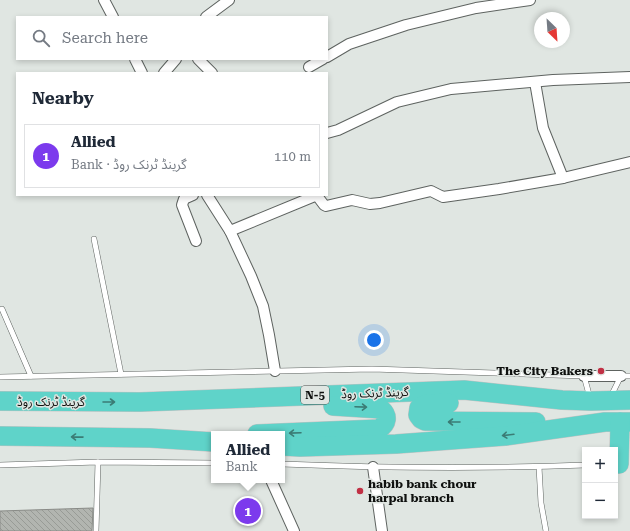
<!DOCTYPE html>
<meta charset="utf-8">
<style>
body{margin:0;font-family:"Roboto Serif","Noto Sans Arabic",serif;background:#f2f2f3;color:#1f2937}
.controls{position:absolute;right:12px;bottom:12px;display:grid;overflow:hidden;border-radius:0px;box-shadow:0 2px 6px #0003}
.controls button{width:36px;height:36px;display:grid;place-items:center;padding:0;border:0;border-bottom:1px solid #e0e1e3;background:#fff;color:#1f2937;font:20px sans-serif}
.compass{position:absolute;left:534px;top:12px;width:36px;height:36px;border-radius:50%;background:#fff;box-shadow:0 2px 6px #0003;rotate:155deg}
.you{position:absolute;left:374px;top:340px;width:14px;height:14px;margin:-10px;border:3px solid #fff;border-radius:50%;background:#1a73e8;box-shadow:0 0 0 6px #1a73e833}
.badge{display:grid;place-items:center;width:26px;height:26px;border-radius:50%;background:#7c3aed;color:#fff;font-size:13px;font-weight:700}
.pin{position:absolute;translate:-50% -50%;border:2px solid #fff;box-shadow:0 1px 4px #0006}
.popup{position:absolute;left:211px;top:431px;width:74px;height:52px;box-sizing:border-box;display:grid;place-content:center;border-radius:0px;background:#fff;filter:drop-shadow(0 1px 3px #0005);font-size:13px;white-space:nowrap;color:#747a83}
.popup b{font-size:15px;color:#1f2937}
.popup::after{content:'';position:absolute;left:50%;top:100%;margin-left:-8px;border:8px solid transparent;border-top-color:#fff}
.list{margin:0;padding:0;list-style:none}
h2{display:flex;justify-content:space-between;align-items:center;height:52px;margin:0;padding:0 16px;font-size:17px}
h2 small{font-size:13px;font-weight:400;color:#747a83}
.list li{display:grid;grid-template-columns:26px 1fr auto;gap:12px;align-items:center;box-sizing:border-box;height:64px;margin:0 8px 8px;padding:0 8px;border:1px solid #e0e1e3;border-radius:0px}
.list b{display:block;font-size:15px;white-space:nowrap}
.list p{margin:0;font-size:13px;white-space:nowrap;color:#747a83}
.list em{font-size:13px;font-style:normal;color:#747a83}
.icon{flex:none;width:22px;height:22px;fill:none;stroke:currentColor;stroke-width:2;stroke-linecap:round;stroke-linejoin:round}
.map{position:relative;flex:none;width:630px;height:531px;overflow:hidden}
.search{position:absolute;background:#fff;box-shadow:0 2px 6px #0003;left:16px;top:16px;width:312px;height:44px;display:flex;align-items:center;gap:10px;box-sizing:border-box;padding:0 14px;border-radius:0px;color:#747a83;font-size:15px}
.panel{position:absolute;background:#fff;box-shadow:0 2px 6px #0003;left:16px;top:72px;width:312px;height:124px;border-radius:0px}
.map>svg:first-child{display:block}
.building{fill:url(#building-back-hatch);stroke:#898b87}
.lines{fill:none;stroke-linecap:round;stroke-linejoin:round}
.lane-casing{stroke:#5e6360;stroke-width:6}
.street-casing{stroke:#5e6360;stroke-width:12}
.highway-casing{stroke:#c1c1c1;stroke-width:20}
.lane{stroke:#fff;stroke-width:5}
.street{stroke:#fff;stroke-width:10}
.highway{stroke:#5fd3c9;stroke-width:19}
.oneway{stroke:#3b7c75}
.poi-dot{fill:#c13044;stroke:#e0e6e2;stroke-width:1.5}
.labels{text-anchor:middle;stroke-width:3;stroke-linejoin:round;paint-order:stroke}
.shield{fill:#e0e6e2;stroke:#4e514e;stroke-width:1}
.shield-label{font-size:11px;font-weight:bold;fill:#0f110f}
.poi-label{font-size:12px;font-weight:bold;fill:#0f110f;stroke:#e0e6e2;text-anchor:end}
.street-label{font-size:12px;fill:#0f110f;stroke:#e0e6e2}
</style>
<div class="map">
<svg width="630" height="531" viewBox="0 0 630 531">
<defs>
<pattern id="building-back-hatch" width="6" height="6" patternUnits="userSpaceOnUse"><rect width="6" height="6" fill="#b2b5b0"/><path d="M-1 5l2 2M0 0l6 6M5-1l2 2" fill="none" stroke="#989b96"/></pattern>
</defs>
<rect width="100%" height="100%" fill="#e0e6e2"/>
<polygon class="building" points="93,508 92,531 0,531 0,511"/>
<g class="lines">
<g class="lane-casing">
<g id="lane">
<polyline points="94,239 121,374"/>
<polyline points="2,309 31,376"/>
<polyline points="0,377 372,369 584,376 590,398"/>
<polyline points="611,396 621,376 630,376"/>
<path d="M 282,464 C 383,468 484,469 585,465"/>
<polyline points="0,465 98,462 214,463"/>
<polyline points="539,467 541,503 546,531"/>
<polyline points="96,531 98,462"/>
</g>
</g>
<g class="street-casing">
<g id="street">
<polyline points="104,0 113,17"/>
<polyline points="206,17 229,0"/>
<polyline points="327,57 349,44 406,25 476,8 530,0"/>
<polyline points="135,59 142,73"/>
<polyline points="198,59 212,73"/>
<polyline points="309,67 323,59"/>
<polyline points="164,73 176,59"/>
<polyline points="535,82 543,128 563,178"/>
<polyline points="327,133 338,130 397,102 451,89 553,80 630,77"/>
<polyline points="193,195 184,199 182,205 196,241"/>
<polyline points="207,195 230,231 251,276 263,306 269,335 275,371"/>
<polyline points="230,231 315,196 318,197 324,205 326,206 352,200 370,204 380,203 431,191 443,197 499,189 563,178 630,162"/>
<polyline points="584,376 621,376"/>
<polyline points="373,467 382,531"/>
<polyline points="271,480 294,531"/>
</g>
</g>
<g class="highway-casing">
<g id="highway">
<polyline points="0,401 140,402 464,390 562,400 591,401 630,400"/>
<polyline points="449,403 426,404 419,408 418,415 421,419 425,421 536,422"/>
<path d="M 257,434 L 379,429 C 387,424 389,416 381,409 L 333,406"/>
<polyline points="0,436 150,438 214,442"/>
<polyline points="282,446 300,447 396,444 505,436 605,422 630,422"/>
<polyline points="619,464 620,422"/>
</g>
</g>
<use href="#lane" class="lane"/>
<use href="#street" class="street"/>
<use href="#highway" class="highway"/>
</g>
<defs><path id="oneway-shaft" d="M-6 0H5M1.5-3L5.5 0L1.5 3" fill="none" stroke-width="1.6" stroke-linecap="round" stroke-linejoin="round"/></defs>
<g class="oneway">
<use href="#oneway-shaft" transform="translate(109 402)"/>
<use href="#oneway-shaft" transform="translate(361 407) rotate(2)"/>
<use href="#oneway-shaft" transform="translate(454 422) rotate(-180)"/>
<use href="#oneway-shaft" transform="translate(295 433) rotate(178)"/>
<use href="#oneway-shaft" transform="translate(508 435) rotate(173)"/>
<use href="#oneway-shaft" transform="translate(77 437) rotate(-179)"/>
</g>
<g class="poi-dot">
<circle cx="601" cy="371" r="4"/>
<circle cx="360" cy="491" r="4"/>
</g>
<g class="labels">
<rect class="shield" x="301" y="386" width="28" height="18" rx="3"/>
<g class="shield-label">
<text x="315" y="399">N-5</text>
</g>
<g class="poi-label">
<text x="593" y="375">The City Bakers</text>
<text x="368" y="488" text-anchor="start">habib bank chour<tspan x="368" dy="14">harpal branch</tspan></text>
</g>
<g class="street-label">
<text transform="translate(375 393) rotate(-2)" y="4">گرینڈ ٹرنک روڈ</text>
<text x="51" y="406">گرینڈ ٹرنک روڈ</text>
</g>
</g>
</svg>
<div class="controls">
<button>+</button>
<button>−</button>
</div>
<svg class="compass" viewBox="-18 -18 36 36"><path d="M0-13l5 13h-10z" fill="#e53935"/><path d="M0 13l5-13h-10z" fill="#747a83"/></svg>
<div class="you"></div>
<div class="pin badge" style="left:248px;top:511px">1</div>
<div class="popup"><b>Allied</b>Bank</div>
<div class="search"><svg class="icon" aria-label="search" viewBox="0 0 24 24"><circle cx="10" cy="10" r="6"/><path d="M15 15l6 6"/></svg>Search here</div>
<section class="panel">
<h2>Nearby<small></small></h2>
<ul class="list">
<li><span class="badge">1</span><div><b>Allied</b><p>Bank · گرینڈ ٹرنک روڈ</p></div><em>110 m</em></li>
</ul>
</section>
</div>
